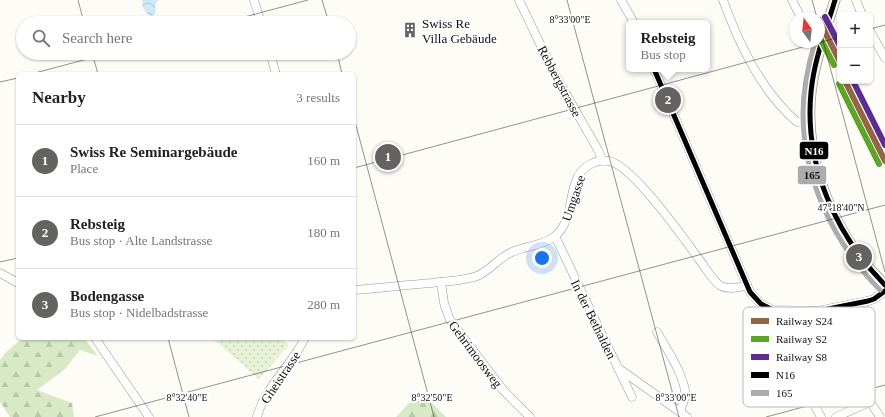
<!DOCTYPE html>
<meta charset="utf-8">
<style>
body{margin:0;font-family:"Times New Roman",serif;background:#f6f6f6;color:#222}
.controls{position:absolute;right:12px;top:12px;display:grid;overflow:hidden;border-radius:6px;box-shadow:0 1px 3px #0004}
.controls button{width:36px;height:36px;display:grid;place-items:center;padding:0;border:0;border-bottom:1px solid #e0e0e0;background:#fff;color:#222;font:20px sans-serif}
.compass{position:absolute;left:789px;top:12px;width:36px;height:36px;border-radius:50%;background:#fff;box-shadow:0 1px 3px #0004;rotate:345deg}
.you{position:absolute;left:542px;top:258px;width:14px;height:14px;margin:-10px;border:3px solid #fff;border-radius:50%;background:#1a73e8;box-shadow:0 0 0 6px #1a73e833}
.badge{display:grid;place-items:center;width:26px;height:26px;border-radius:50%;background:#646362;color:#fff;font-size:13px;font-weight:700}
.pin{position:absolute;translate:-50% -50%;border:2px solid #fff;box-shadow:0 1px 4px #0006}
.popup{position:absolute;left:626px;top:20px;width:84px;height:52px;box-sizing:border-box;display:grid;place-content:center;border-radius:6px;background:#fff;filter:drop-shadow(0 1px 3px #0005);font-size:13px;white-space:nowrap;color:#767676}
.popup b{font-size:15px;color:#222}
.popup::after{content:'';position:absolute;left:50%;top:100%;margin-left:-8px;border:8px solid transparent;border-top-color:#fff}
.list{margin:0;padding:0;list-style:none}
h2{display:flex;justify-content:space-between;align-items:center;height:52px;margin:0;padding:0 16px;font-size:17px}
h2 small{font-size:13px;font-weight:400;color:#767676}
.list li{display:grid;grid-template-columns:26px 1fr auto;gap:12px;align-items:center;box-sizing:border-box;height:72px;padding:0 16px;border-top:1px solid #e0e0e0}
.list b{display:block;font-size:15px;white-space:nowrap}
.list p{margin:0;font-size:13px;white-space:nowrap;color:#767676}
.list em{font-size:13px;font-style:normal;color:#767676}
.icon{flex:none;width:22px;height:22px;fill:none;stroke:currentColor;stroke-width:2;stroke-linecap:round;stroke-linejoin:round}
.map{position:relative;flex:none;width:885px;height:417px;overflow:hidden}
.search{position:absolute;background:#fff;box-shadow:0 1px 3px #0004;left:16px;top:16px;width:340px;height:44px;display:flex;align-items:center;gap:10px;box-sizing:border-box;padding:0 14px;border-radius:22px;color:#767676;font-size:15px}
.panel{position:absolute;background:#fff;box-shadow:0 1px 3px #0004;left:16px;top:72px;width:340px;height:268px;border-radius:6px}
.map>svg:first-child{display:block}
.forest{fill:url(#forest-firs)}
.garden{fill:url(#garden-dots)}
.water{fill:url(#water-waves)}
.lines{fill:none;stroke-linecap:round;stroke-linejoin:round}
.minor-casing{stroke:#979795;stroke-width:9}
.major-casing{stroke:#858482;stroke-width:11}
.minor{stroke:#fffffe;stroke-width:8}
.major{stroke:#ede9dc;stroke-width:10}
.bus-1-casing{stroke:#fff;stroke-width:8}
.bus-2-casing{stroke:#fff;stroke-width:8}
.bus-1{stroke:#000;stroke-width:5}
.bus-2{stroke:#acacac;stroke-width:5}
.rail-1-casing{stroke:#fff;stroke-width:9}
.rail-2-casing{stroke:#fff;stroke-width:9}
.rail-3-casing{stroke:#fff;stroke-width:9}
.rail-1{stroke:#946644;stroke-width:6}
.rail-2{stroke:#5da526;stroke-width:6}
.rail-3{stroke:#5e2d91;stroke-width:6}
.ticks{fill:none;stroke:#111;stroke-width:1;stroke-opacity:0.45}
.labels{text-anchor:middle;stroke-width:4;stroke-linejoin:round;paint-order:stroke}
.poi-label{font-size:13px;fill:#111;stroke:#fff;text-anchor:start}
.street-label{font-size:13px;fill:#111;stroke:#fff}
.key{fill:#fff;stroke:#b8b8b8;stroke-width:1}
.key-label{font-size:11px;fill:#111}
.ticks-label{font-size:10px;text-anchor:middle;fill:#111;stroke:#fff;stroke-width:4;stroke-linejoin:round;paint-order:stroke}
.line-badge{stroke:#fff;stroke-width:1.5}
.badge-label{font-size:11px;text-anchor:middle;font-weight:bold;fill:#fff}
.pale-badge-label{font-size:11px;text-anchor:middle;font-weight:bold;fill:#111}
</style>
<div class="map">
<svg width="885" height="417" viewBox="0 0 885 417">
<defs>
<pattern id="forest-firs" width="22" height="20" patternUnits="userSpaceOnUse"><rect width="22" height="20" fill="#d8eac5"/><path d="M5 1l3.5 6h-7zM16 11l3.5 6h-7z" fill="#b8c8a8"/></pattern>
<pattern id="garden-dots" width="8" height="8" patternUnits="userSpaceOnUse"><rect width="8" height="8" fill="#e7f3d7"/><path d="M2 2h.1M6 6h.1" fill="none" stroke="#c5cfb8" stroke-width="1.8" stroke-linecap="round"/></pattern>
<pattern id="water-waves" width="16" height="10" patternUnits="userSpaceOnUse"><rect width="16" height="10" fill="#cde8f7"/><path d="M0 5q4-4 8 0t8 0" fill="none" stroke="#afc6d3"/></pattern>
</defs>
<rect width="100%" height="100%" fill="#fdfcf7"/>
<g class="forest">
<polygon points="23,338 84,338 98,356 80,350 65,369 37,390 72,403 74,417 10,417 0,402 0,360 6,352"/>
<polygon points="420,391 446,417 396,417"/>
</g>
<polygon class="garden" points="212,338 280,338 289,345 259,379"/>
<path class="water" d="M 142,0 L 158,0 L 155,5 L 156,10 L 154,15 L 150,16 C 144,11 142,8 142,0 Z"/>
<g class="lines">
<g class="minor-casing">
<g id="minor">
<polyline points="254,0 261,23"/>
<polyline points="519,0 553,71 598,150 603,161"/>
<polyline points="621,0 634,23"/>
<path d="M 723,0 C 739,44 761,91 797,122 L 810,123"/>
<polyline points="792,0 801,18"/>
<polyline points="856,0 862,15"/>
<polyline points="870,31 885,58"/>
<polyline points="270,53 276,74"/>
<polyline points="654,69 747,285 750,292 761,304 773,310 818,311 868,301 874,299 885,291"/>
<polyline points="555,236 618,368 687,417"/>
<polyline points="0,273 18,283"/>
<polyline points="441,282 444,303 450,320 503,390 530,417"/>
<path d="M 354,290 C 380,288 406,285 432,283 C 447,281 464,281 477,276 C 490,271 499,257 512,252 C 525,246 542,246 554,237 C 578,219 564,176 591,164 C 596,161 603,160 609,161 C 632,165 683,237 698,258 C 704,265 713,282 721,286 C 729,290 738,288 747,285"/>
<polyline points="767,308 766,317 768,328 799,376 821,417"/>
<path d="M 657,332 C 665,346 688,381 685,397 C 684,402 681,407 680,412"/>
<polyline points="95,338 149,417"/>
<polyline points="618,368 632,397"/>
<polyline points="799,376 846,351"/>
<path d="M 257,417 C 265,387 291,366 305,338"/>
<polyline points="836,417 870,402 879,415"/>
</g>
</g>
<g class="major-casing">
<path id="major" d="M 835,0 C 826,29 815,60 811,91 C 804,150 825,209 859,256 C 867,266 876,276 885,285"/>
</g>
<use href="#minor" class="minor"/>
<use href="#major" class="major"/>
<g class="bus-1-casing">
<g id="bus-1">
<path d="M 835,0 C 826,30 814,60 811,92 C 804,164 835,234 885,285"/>
<polyline points="654,69 750,292 761,304 773,310 818,311 868,301 874,299 885,291"/>
</g>
</g>
<g class="bus-2-casing">
<path id="bus-2" d="M 815,42 C 808,65 803,89 803,114 C 803,180 834,243 880,290"/>
</g>
<use href="#bus-1" class="bus-1"/>
<use href="#bus-2" class="bus-2"/>
<g class="rail-1-casing">
<g id="rail-1">
<polyline points="819,20 840,62"/>
<polyline points="845,81 885,161"/>
</g>
</g>
<g class="rail-2-casing">
<g id="rail-2">
<polyline points="819,36 834,65"/>
<polyline points="839,84 879,164"/>
</g>
</g>
<g class="rail-3-casing">
<g id="rail-3">
<polyline points="825,17 840,46"/>
<polyline points="853,81 885,145"/>
</g>
</g>
<use href="#rail-1" class="rail-1"/>
<use href="#rail-2" class="rail-2"/>
<use href="#rail-3" class="rail-3"/>
</g>
<path class="ticks" d="M 78,0 L 84,23M 322,0 L 329,23M 567,0 L 679,417M 812,0 L 817,18M 222,23 L 308,0M 819,26 L 885,272M 870,29 L 885,25M 92,53 L 98,74M 337,53 L 342,74M 31,74 L 110,53M 0,82 L 18,78M 354,118 L 434,417M 354,168 L 840,37M 0,262 L 18,258M 168,338 L 189,417M 95,417 L 885,205M 766,417 L 885,385"/>
<defs>
<g id="building-bare" transform="scale(1.2)"><path d="M-4-6H4V6H1V3H-1V6H-4ZM-2.5-4.3h1.7v1.8h-1.7ZM.8-4.3h1.7v1.8H.8ZM-2.5-1h1.7V.8h-1.7ZM.8-1h1.7V.8H.8Z" fill="#646362" stroke="#fff" stroke-width="2.5" paint-order="stroke"/></g>
</defs>
<g fill-rule="evenodd">
<use href="#building-bare" x="410" y="30"/>
</g>
<g class="labels">
<g class="poi-label">
<text x="422" y="28">Swiss Re<tspan x="422" dy="15">Villa Gebäude</tspan></text>
</g>
<g class="street-label">
<text transform="translate(560 81) rotate(62)" y="5">Rebbergstrasse</text>
<text transform="translate(573 198) rotate(-71)" y="5">Umgasse</text>
<text transform="translate(594 319) rotate(64)" y="5">In der Bethalden</text>
<text transform="translate(476 354) rotate(53)" y="5">Gehrimoosweg</text>
<text transform="translate(280 377) rotate(-56)" y="5">Gheistrasse</text>
</g>
</g>
<rect x="743" y="307" width="132" height="100" rx="6" class="key"/>
<rect x="751" y="318" width="18" height="6" fill="#946644"/>
<rect x="751" y="336" width="18" height="6" fill="#5da526"/>
<rect x="751" y="354" width="18" height="6" fill="#5e2d91"/>
<rect x="751" y="372" width="18" height="6" fill="#000"/>
<rect x="751" y="390" width="18" height="6" fill="#acacac"/>
<g class="key-label">
<text x="776" y="325">Railway S24</text>
<text x="776" y="343">Railway S2</text>
<text x="776" y="361">Railway S8</text>
<text x="776" y="379">N16</text>
<text x="776" y="397">165</text>
</g>
<g class="ticks-label">
<text x="570" y="23">8°33'00"E</text>
<text x="841" y="211">47°18'40"N</text>
<text x="187" y="401">8°32'40"E</text>
<text x="432" y="401">8°32'50"E</text>
<text x="676" y="401">8°33'00"E</text>
</g>
<g class="line-badge">
<rect x="799" y="141" width="30" height="19" rx="4" fill="#000"/>
<rect x="797" y="165" width="30" height="20" rx="4" fill="#acacac"/>
</g>
<g class="badge-label">
<text x="814" y="155">N16</text>
</g>
<g class="pale-badge-label">
<text x="812" y="179">165</text>
</g>
</svg>
<div class="controls">
<button>+</button>
<button>−</button>
</div>
<svg class="compass" viewBox="-18 -18 36 36"><path d="M0-13l5 13h-10z" fill="#e53935"/><path d="M0 13l5-13h-10z" fill="#767676"/></svg>
<div class="you"></div>
<div class="pin badge" style="left:388px;top:157px">1</div>
<div class="pin badge" style="left:668px;top:100px">2</div>
<div class="popup"><b>Rebsteig</b>Bus stop</div>
<div class="pin badge" style="left:859px;top:257px">3</div>
<div class="search"><svg class="icon" aria-label="search" viewBox="0 0 24 24"><circle cx="10" cy="10" r="6"/><path d="M15 15l6 6"/></svg>Search here</div>
<section class="panel">
<h2>Nearby<small>3 results</small></h2>
<ul class="list">
<li><span class="badge">1</span><div><b>Swiss Re Seminargebäude</b><p>Place</p></div><em>160 m</em></li>
<li><span class="badge">2</span><div><b>Rebsteig</b><p>Bus stop · Alte Landstrasse</p></div><em>180 m</em></li>
<li><span class="badge">3</span><div><b>Bodengasse</b><p>Bus stop · Nidelbadstrasse</p></div><em>280 m</em></li>
</ul>
</section>
</div>
